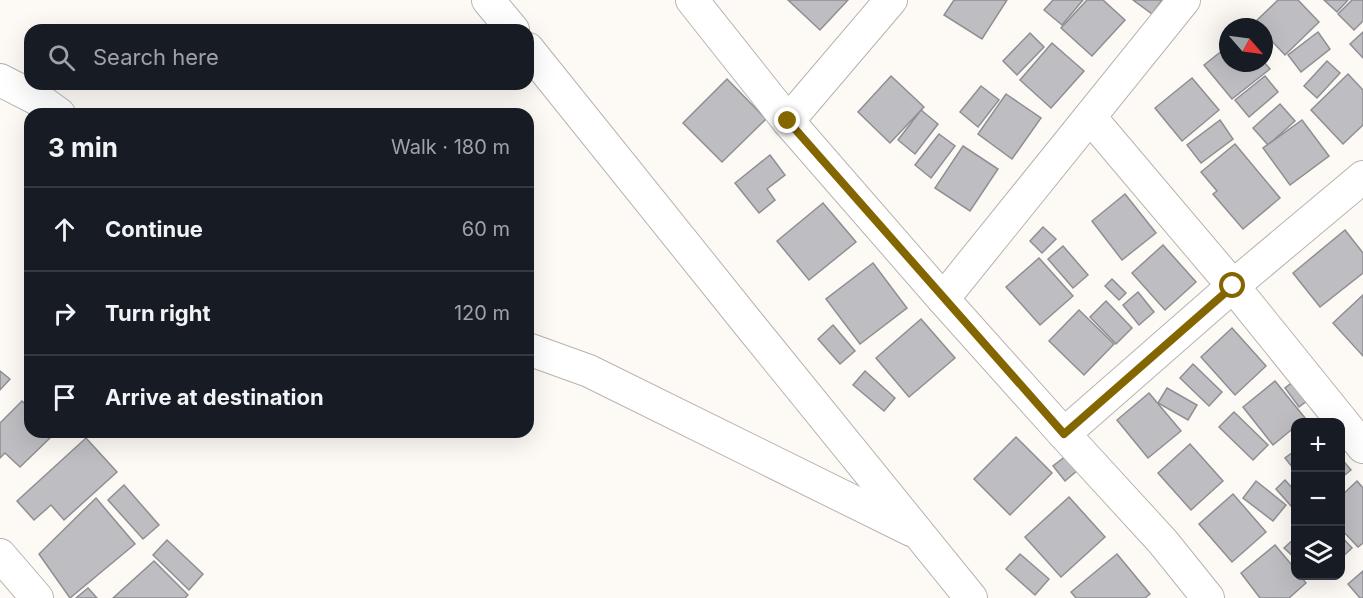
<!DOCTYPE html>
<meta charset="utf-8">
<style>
body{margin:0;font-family:Inter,sans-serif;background:#20242c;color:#f1f3f6}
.controls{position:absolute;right:18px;bottom:18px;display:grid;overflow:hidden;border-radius:12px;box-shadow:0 6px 24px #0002}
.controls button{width:54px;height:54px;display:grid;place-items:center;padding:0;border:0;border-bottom:2px solid #363941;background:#171b24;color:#f1f3f6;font:30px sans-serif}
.compass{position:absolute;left:1219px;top:18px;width:54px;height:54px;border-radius:50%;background:#171b24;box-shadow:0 6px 24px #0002;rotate:118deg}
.stop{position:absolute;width:18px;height:18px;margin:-14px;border:4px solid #846600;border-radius:50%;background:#fff}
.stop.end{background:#846600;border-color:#fff;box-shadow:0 2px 6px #0008}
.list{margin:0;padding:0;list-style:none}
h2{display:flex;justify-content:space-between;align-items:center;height:78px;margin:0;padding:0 24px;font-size:26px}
h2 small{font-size:20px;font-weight:400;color:#9ea1a6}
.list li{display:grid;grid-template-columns:39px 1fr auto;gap:18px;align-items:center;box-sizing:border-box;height:84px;padding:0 24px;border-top:2px solid #363941}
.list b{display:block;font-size:22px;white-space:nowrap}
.list em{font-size:20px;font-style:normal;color:#9ea1a6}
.icon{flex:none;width:33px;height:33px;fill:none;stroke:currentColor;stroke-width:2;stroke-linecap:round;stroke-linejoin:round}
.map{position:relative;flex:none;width:1363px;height:598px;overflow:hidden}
.search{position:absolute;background:#171b24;box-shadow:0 6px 24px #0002;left:24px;top:24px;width:510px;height:66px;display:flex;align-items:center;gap:15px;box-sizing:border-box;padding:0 21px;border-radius:18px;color:#9ea1a6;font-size:22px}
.panel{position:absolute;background:#171b24;box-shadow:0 6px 24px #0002;left:24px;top:108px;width:510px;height:330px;border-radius:18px}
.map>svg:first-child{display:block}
.building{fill:#bdbdc2;stroke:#8f8f93;stroke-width:1.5}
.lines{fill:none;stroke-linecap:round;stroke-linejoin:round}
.minor-casing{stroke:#b7b4b0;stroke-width:34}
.minor{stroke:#fff;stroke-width:32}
.route{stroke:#846600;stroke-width:8}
</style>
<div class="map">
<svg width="1363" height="598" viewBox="0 0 1363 598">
<rect width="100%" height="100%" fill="#fdfaf6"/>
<g class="building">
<polygon points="788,0 848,0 820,30"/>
<polygon points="954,0 1007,0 982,39 944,15"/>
<polygon points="1053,0 1083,0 1062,25 1044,10"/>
<polygon points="1087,0 1103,0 1125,20 1092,56 1061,28"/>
<polygon points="1133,0 1162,0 1152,14"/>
<polygon points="1278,0 1298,0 1319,22 1285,55 1264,33 1264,27 1258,27 1254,23"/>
<polygon points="1324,0 1348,0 1337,12"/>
<polygon points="1352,0 1363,0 1363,21 1354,30 1338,14"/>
<polygon points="1318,32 1330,49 1301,72 1288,55"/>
<polygon points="1363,32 1363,58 1350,44"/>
<polygon points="1030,33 1044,47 1017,75 1003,61"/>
<polygon points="1052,43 1084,71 1051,108 1020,80"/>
<polygon points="1228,46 1228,63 1264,63 1264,62 1270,69 1232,99 1204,65"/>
<polygon points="1327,61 1340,73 1317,98 1304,86"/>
<polygon points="1348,74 1363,90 1363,125 1343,144 1311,110"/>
<polygon points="891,76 924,107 890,143 858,112"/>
<polygon points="1265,76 1278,92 1249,117 1235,100"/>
<polygon points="1192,78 1219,110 1182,141 1155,108"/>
<polygon points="727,79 766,119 722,162 683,123"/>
<polygon points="981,86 999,100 978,127 960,112"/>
<polygon points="1006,94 1041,118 1012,159 978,134"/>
<polygon points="1280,104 1295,121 1268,145 1253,128"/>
<polygon points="921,110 938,124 915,154 898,140"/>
<polygon points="1220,120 1233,139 1201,163 1187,145"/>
<polygon points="1302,120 1329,156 1290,185 1263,148"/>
<polygon points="939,134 955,146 931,178 915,165"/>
<polygon points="1235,144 1280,198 1243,229 1213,194 1217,191 1201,172"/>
<polygon points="963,146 998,169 970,211 935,188"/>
<polygon points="770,155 785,175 767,189 775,200 759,213 735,183"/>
<polygon points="1125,194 1156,233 1122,260 1092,221"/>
<polygon points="823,203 856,242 809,280 777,241"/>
<polygon points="1043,227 1056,239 1042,253 1030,241"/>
<polygon points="1345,230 1363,253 1363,273 1320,307 1293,273"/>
<polygon points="1163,245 1196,282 1165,310 1132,273"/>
<polygon points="1063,246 1088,275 1073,288 1048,259"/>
<polygon points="1039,258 1073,296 1040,325 1006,287"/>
<polygon points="873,263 907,308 860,344 826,299"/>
<polygon points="1112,279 1126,293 1119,300 1105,286"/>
<polygon points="1138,292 1154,312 1139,325 1123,305"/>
<polygon points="1363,295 1363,356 1333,323"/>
<polygon points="1106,301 1132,328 1116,344 1090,317"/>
<polygon points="1079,310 1114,344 1084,375 1049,341"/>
<polygon points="921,319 955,358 909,397 876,358"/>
<polygon points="833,325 855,351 840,364 818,339"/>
<polygon points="1232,328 1266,366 1235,395 1201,357"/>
<polygon points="1193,364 1222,392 1209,406 1180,378"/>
<polygon points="0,371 10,379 0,390"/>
<polygon points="865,371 895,398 884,411 853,385"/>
<polygon points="1298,378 1312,397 1299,407 1285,388"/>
<polygon points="1275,381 1305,418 1300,422 1296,422 1296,426 1273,445 1243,407"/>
<polygon points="1167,388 1197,405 1188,420 1158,403"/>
<polygon points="1149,393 1181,431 1148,458 1117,420"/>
<polygon points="22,401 30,409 30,432 53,432 54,434 20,467 5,453 0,458 0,423"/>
<polygon points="1234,412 1268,445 1253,460 1219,427"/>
<polygon points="1016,437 1052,473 1010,515 974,479"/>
<polygon points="86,438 117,472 64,520 51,505 34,520 17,501"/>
<polygon points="1190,444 1223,481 1191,510 1158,473"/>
<polygon points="1296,450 1296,472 1285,458"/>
<polygon points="1066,456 1078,470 1065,481 1053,466"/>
<polygon points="1340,457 1351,470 1340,479"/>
<polygon points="1285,480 1296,492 1296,502 1291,506 1276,489"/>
<polygon points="1256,481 1286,505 1273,521 1243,498"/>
<polygon points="1357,481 1363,488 1363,543 1358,547 1340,528 1340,497"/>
<polygon points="124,485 159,525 143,539 108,500"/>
<polygon points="1233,494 1266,532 1232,562 1199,524"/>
<polygon points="1069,497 1105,537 1061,577 1025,537"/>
<polygon points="96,498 135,544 70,598 39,554"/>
<polygon points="1340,535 1352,548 1340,559"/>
<polygon points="1296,537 1296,559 1284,548"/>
<polygon points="167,540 203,574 189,590 153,555"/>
<polygon points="1275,545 1296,570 1296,576 1300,576 1306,583 1289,598 1260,598 1241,573"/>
<polygon points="1020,554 1049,579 1035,595 1006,569"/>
<polygon points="1117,554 1150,594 1145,598 1076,598 1071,592"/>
<polygon points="154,561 188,595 185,598 113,598"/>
<polygon points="1363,571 1363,598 1360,598 1348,584"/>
<polygon points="88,588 97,598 76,598"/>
</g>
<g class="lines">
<g class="minor-casing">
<g id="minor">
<polyline points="488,0 513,30"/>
<polyline points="692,0 788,121 943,299 1064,434 1163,542 1208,598"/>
<polyline points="528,49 752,328 971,598"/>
<polyline points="0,80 41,101 59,114"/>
<polyline points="1090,117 1233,286 1363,447"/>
<polyline points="788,121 891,0"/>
<polyline points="943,299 1184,0"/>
<polyline points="528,349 589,371 911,530"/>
<polyline points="1064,434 1233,286 1363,177"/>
<polyline points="0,555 37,598"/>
</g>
</g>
<use href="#minor" class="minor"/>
</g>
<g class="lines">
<polyline class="route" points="788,121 1064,434 1233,286"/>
</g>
</svg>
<div class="controls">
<button>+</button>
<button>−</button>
<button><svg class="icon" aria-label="layers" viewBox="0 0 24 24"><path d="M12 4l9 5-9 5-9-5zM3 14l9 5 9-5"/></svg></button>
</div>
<svg class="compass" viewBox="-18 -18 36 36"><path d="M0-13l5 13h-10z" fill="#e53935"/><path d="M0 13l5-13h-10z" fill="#9ea1a6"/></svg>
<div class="stop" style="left:1233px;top:286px"></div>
<div class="stop end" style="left:788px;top:121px"></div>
<div class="search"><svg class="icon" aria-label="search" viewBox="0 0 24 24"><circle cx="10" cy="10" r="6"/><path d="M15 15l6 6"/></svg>Search here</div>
<section class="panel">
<h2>3 min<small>Walk · 180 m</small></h2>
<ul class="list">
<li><svg class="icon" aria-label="ahead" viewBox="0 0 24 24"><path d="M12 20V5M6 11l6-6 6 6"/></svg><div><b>Continue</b></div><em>60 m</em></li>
<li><svg class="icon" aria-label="right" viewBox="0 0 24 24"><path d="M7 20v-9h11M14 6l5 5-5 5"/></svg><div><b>Turn right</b></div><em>120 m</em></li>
<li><svg class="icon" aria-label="arrive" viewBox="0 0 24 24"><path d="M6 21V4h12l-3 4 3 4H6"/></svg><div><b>Arrive at destination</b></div></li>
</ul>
</section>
</div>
